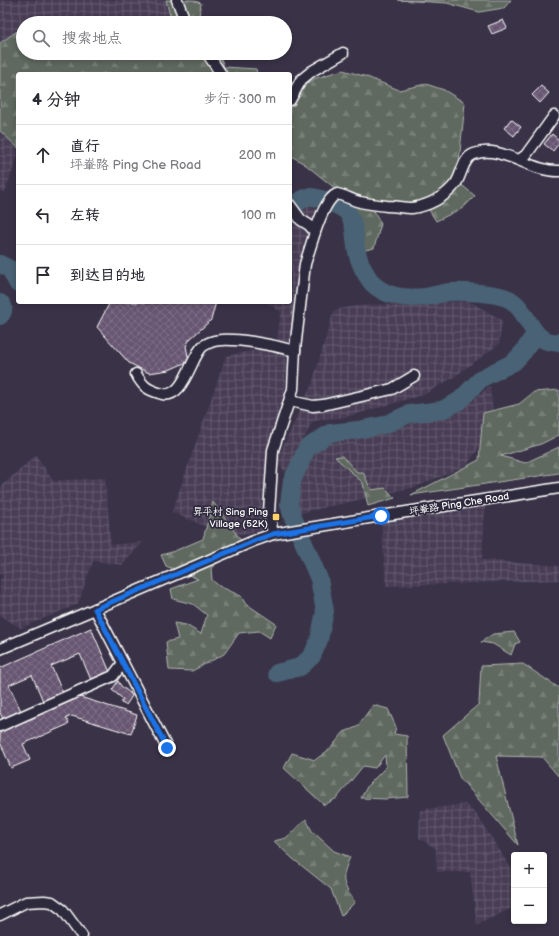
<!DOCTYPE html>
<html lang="zh">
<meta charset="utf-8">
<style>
body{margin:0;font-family:"Balsamiq Sans","LXGW WenKai TC",sans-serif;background:#f7f7f7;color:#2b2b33}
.controls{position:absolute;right:12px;bottom:12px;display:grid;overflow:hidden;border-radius:4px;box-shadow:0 2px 6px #0003}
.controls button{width:36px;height:36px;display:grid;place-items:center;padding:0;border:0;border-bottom:1px solid #e1e1e2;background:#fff;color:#2b2b33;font:20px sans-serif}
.stop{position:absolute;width:12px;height:12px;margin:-9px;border:3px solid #1a73e8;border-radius:50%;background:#fff}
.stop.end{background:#1a73e8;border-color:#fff;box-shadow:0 1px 4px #0008}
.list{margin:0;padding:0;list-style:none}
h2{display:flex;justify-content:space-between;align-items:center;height:52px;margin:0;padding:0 16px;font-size:17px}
h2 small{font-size:13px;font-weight:400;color:#7c7c81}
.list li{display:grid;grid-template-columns:26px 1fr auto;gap:12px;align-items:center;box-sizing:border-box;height:60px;padding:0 16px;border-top:1px solid #e1e1e2}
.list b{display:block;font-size:15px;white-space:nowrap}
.list p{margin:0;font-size:13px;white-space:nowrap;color:#7c7c81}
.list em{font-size:13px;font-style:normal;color:#7c7c81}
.icon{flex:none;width:22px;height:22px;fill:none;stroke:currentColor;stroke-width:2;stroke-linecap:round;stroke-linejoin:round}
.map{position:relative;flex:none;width:559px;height:936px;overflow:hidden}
.search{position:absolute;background:#fff;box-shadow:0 2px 6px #0003;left:16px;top:16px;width:276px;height:44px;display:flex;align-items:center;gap:10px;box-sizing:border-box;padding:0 14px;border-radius:22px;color:#7c7c81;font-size:15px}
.panel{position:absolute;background:#fff;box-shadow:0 2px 6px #0003;left:16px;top:72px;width:276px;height:232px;border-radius:4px}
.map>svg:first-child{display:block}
.industrial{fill:url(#industrial-grid)}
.forest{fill:url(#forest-firs);stroke:#afb4ae}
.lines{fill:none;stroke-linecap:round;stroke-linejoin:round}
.river{stroke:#4a6274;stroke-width:18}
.building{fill:url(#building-cross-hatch);stroke:#fff}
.minor-casing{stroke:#fff;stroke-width:13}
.minor{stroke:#2f2a3d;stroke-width:10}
.route{stroke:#1a73e8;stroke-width:5}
.poi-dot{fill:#ffd166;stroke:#2f2a3d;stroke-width:1.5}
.labels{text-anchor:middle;stroke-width:3.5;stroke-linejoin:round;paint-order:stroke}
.street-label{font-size:10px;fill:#fff;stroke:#2f2a3d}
.poi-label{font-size:10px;fill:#fff;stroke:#2f2a3d;text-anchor:end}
</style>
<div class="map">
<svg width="559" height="936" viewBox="0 0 559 936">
<defs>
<pattern id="industrial-grid" width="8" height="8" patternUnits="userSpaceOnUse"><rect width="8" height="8" fill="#483e55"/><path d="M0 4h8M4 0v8" fill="none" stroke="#635b6e"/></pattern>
<pattern id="forest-firs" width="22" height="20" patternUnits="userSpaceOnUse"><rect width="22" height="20" fill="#5f695e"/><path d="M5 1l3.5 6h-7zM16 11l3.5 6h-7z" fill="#778076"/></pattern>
<pattern id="building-cross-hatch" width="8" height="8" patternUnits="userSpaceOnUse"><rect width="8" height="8" fill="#675772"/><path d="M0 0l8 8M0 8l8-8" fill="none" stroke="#7e7087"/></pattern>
</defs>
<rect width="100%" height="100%" fill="#3a3348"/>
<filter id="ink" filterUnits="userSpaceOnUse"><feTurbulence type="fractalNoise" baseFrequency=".025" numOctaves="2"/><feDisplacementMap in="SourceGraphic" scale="8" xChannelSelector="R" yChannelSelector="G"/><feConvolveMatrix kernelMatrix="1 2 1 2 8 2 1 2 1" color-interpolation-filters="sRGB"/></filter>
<g filter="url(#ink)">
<g class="industrial">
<polygon points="0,0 166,0 172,23 105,23 37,17 28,23 23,23 23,27 0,43"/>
<polygon points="0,132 18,150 18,154 5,192 0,191"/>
<polygon points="295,201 317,210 302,247 287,377 275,445 269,528 230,537 172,512 226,356 276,346 281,312 266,302 290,302 290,207"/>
<polygon points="469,301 502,320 499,344 454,377 425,394 346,417 313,421 286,472 276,462 312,384 334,310 355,306"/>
<polygon points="490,386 493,415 485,440 466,466 415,487 296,514 297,485 312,451 330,442 384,434 421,419 458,412"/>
<polygon points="36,455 53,481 105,478 111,545 143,542 122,565 93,561 78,604 21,628 0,616 0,580 4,575 0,574 0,487"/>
<polygon points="485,505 482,560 559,566 559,580 386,586 381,520"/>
<polygon points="465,804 477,815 514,873 514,907 477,925 470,872 437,872 436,849 419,838 420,810"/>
</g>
<g class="forest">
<polygon points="166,0 192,0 201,3 199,16 214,23 172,23"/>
<polygon points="398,0 511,0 504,8 479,12 447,3"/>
<polygon points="37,17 105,23 28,23"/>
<polygon points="23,27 23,53 219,53 224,67 256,69 257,74 18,74 18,148 0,131 0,43"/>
<path d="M 343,70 L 367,77 L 399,90 L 426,84 L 444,90 L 465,103 L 457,181 L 475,196 L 463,208 L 436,221 L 426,205 L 371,205 L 381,224 L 374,248 L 357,252 C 355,240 356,219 346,211 C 343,209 338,207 334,205 L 337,191 L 331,185 L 306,165 L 290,155 L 290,98 L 295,91 L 316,78 Z"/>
<polygon points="559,390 559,435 541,444 501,456 525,463 559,447 559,473 411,495 479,460 483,413 519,404 534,392"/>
<polygon points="342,456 357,472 363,472 371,490 385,488 395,498 368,506 363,483 335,457"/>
<polygon points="213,502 243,543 211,568 212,580 219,586 241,596 245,603 276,624 270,638 259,631 239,633 224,654 192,671 169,670 166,642 178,639 174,623 186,625 201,634 207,615 193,604 173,599 171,589 198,579 166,566 161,555 172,552 203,539"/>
<polygon points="514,632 520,642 515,644 511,655 493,644 481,642 493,634"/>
<polygon points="523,664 559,688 559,777 542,757 496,756 518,845 460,778 443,735 479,704 481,666"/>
<polygon points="373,705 388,709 396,727 394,734 407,736 408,797 386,799 361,798 368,785 386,767 385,755 375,768 363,766 337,798 324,805 284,768 292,753 315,760 330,749 344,732 357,727"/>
<path d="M 306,819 L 312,831 L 334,851 L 350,857 C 341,879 341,882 355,902 L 341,916 L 331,889 L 292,858 L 274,841 L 286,838 Z"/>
</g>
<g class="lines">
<g class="river">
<path d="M 290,211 C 294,205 302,198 309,197 C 317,196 340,206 346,211 C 348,213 350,216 351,219 C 356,229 354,241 357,252 C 359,262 366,276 373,284 C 387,297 407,299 425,297 C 433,296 441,293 449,292 C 463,291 497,293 509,299 C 530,310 530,346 559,342"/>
<polyline points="0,264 10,269 18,284"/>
<path d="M 0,303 C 5,306 4,312 0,316"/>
<polyline points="277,673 300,667 312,656 319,640 325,611 319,579 292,515 289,504 292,481 307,448 330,433 358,430 384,425 409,414 442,410 459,401 482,378 514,362 524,351 535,334"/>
</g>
</g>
<g class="building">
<polygon points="503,20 507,28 492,34 488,26"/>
<polygon points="541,86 549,93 540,103 532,95"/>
<polygon points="511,119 521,127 514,136 504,128"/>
<polygon points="552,134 559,140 559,143 553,151 544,144"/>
<polygon points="110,302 216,302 211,320 190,339 186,346 189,361 169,370 149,373 129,363 97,327"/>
<polygon points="91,628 110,672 91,680 80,654 51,666 63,693 43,701 32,675 9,685 21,711 3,719 0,713 0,668"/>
<polygon points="118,681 121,686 130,693 132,696 126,705 121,703 123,699 112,690"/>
<polygon points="80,697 137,715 131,734 72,716 66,718 69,724 23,744 30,760 11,768 0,742 0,732"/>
</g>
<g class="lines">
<g class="minor-casing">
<g id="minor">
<polyline points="177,0 186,23"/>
<polyline points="207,53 221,74"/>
<polyline points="290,100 301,80 312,71 343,53"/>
<polyline points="519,160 526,155 554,116"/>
<path d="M 315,232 C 319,221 326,199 337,194 C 346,196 352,200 360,202 C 369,204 378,205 387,206 C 395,206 404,208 412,208 C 428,206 446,197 456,183 C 462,174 463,158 474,154 C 502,144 530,172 559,171"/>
<path d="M 136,374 C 143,386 146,389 159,393 C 184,403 190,357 203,346 C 205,345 208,343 211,342 C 228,335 277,346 295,351"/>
<polyline points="290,401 313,406 323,405 392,389 414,376"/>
<polyline points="273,534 269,512 273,450 293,389 295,349 305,264 315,232 309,225 301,220 290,205"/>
<polyline points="95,609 167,748"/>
<polyline points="0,649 95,609 256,540 273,534 381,516 559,488"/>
<polyline points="0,726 113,676 123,663"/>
<polyline points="0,915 26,902 44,901 52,902 63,910 82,936"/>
</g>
</g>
<use href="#minor" class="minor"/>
</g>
</g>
<g class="lines" filter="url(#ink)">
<polyline class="route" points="167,748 95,609 256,540 273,534 381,516"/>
</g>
<rect class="poi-dot" x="272" y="513" width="8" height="8" rx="2"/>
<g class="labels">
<g class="street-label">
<text transform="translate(459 503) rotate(-9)" y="4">坪輋路 Ping Che Road</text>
</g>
<g class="poi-label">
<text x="268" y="515">昇平村 Sing Ping<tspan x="268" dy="12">Village (52K)</tspan></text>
</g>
</g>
</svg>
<div class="controls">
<button>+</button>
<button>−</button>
</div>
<div class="stop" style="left:381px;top:516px"></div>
<div class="stop end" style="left:167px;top:748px"></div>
<div class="search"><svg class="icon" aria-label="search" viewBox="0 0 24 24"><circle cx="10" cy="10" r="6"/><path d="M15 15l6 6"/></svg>搜索地点</div>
<section class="panel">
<h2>4 分钟<small>步行 · 300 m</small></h2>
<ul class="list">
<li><svg class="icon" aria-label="ahead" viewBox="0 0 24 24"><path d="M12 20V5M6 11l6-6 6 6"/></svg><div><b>直行</b><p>坪輋路 Ping Che Road</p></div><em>200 m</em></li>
<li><svg class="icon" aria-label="left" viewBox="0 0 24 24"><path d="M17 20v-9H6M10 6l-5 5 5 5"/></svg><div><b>左转</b></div><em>100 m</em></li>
<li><svg class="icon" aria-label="arrive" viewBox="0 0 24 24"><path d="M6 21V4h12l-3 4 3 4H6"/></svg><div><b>到达目的地</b></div></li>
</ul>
</section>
</div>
